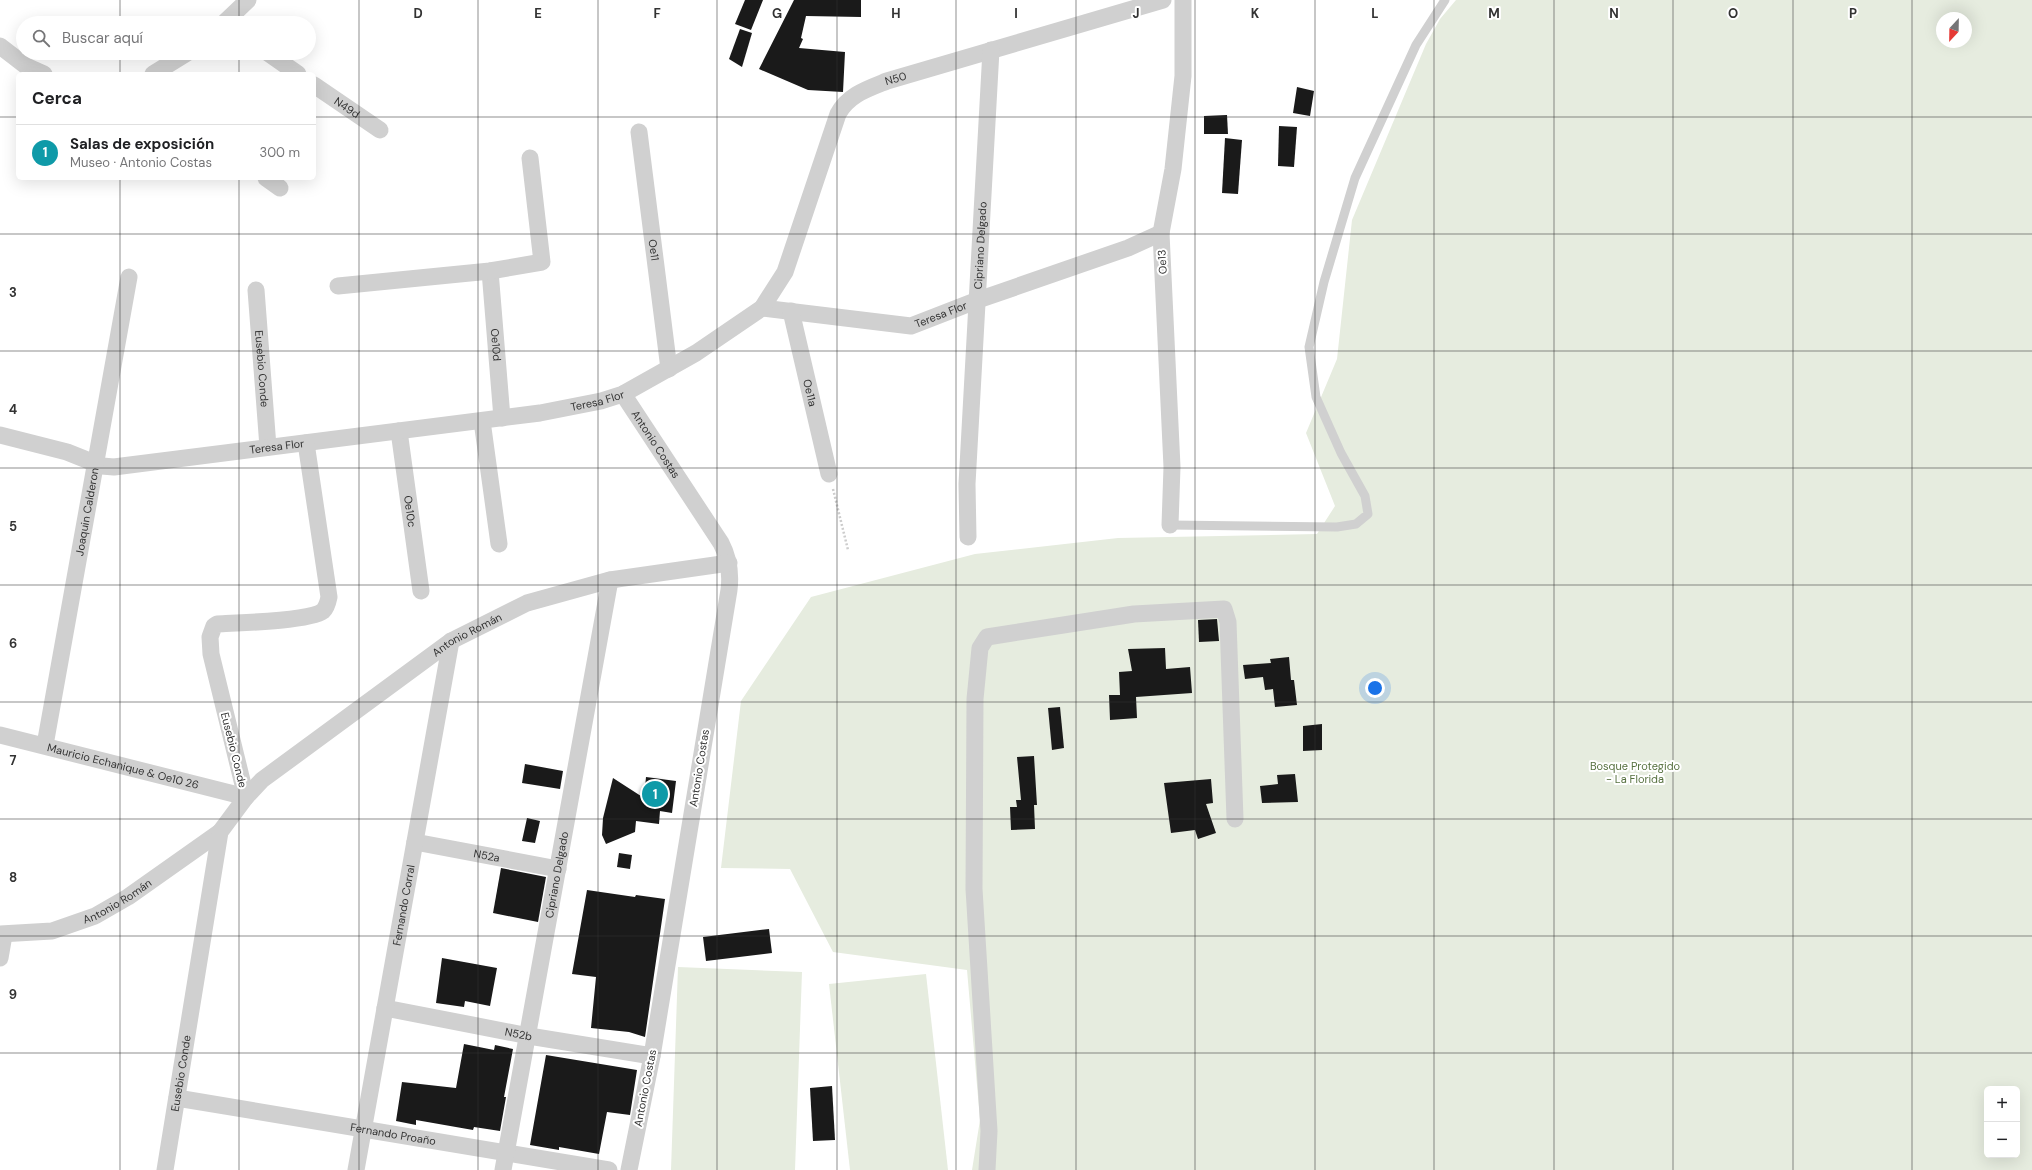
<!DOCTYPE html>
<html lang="es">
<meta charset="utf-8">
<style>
body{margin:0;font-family:"DM Sans",sans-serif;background:#f2f2f2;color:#202124}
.controls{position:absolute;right:12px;bottom:12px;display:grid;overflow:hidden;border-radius:6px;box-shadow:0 4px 16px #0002}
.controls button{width:36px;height:36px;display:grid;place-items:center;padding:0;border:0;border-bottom:1px solid #e0e0e0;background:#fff;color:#202124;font:20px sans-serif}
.compass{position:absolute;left:1936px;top:12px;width:36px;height:36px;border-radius:50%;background:#fff;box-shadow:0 4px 16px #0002;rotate:202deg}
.you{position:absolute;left:1375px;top:688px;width:14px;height:14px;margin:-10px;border:3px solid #fff;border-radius:50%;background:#1a73e8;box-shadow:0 0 0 6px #1a73e833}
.badge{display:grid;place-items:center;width:26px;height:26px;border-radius:50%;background:#d93025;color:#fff;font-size:13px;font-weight:700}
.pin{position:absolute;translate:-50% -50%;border:2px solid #fff;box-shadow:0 1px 4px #0006}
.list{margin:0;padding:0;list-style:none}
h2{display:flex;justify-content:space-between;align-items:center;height:52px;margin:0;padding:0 16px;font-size:17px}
h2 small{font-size:13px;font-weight:400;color:#757577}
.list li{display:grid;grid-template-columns:26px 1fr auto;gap:12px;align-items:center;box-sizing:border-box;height:56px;padding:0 16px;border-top:1px solid #e0e0e0}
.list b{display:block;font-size:15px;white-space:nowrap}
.list p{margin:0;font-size:13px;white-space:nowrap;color:#757577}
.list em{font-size:13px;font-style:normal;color:#757577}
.icon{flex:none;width:22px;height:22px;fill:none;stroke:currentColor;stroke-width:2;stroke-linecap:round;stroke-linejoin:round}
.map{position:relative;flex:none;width:2032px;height:1170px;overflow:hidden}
.search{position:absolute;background:#fff;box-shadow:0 4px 16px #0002;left:16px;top:16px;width:300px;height:44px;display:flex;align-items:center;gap:10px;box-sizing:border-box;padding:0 14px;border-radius:22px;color:#757577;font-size:15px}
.panel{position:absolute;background:#fff;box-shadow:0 4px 16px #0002;left:16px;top:72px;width:300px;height:108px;border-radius:6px}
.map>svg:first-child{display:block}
.green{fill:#e6ecdf;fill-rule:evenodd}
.building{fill:#1a1a1a}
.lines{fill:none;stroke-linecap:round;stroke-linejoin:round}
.path{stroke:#cdcdcd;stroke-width:2.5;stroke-dasharray:2 2;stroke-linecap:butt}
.service{stroke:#d0d0d0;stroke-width:9}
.minor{stroke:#d0d0d0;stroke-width:17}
.grid{fill:none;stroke:#333;stroke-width:1;stroke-opacity:0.55}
.labels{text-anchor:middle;stroke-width:4;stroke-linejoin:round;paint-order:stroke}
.street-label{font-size:11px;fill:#333;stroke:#fff}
.park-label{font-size:11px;fill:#56703f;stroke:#fff}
.grid-label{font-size:13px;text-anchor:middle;font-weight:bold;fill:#333;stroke:#fff;stroke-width:4;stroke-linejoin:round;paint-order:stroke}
</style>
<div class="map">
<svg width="2032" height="1170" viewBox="0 0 2032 1170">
<rect width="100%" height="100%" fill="#fff"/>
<g class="green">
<path d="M 1456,0 L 2032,0 L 2032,1170 L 972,1170 L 980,1120 L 967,970 L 833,952 L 790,869 L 721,868 L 741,701 L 811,597 L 975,554 L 1118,538 L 1317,534 L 1335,506 L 1306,433 L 1337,359 L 1352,220 L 1426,44 L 1440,19 ZM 1942,18 L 1966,18 L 1966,42 L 1942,42 ZM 1987,1089 L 2017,1089 L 2017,1155 L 1987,1155 Z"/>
<polygon points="678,967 802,972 795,1170 671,1170"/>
<polygon points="926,974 948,1170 850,1170 829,984"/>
</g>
<g class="building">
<polygon points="745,0 763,0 751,30 735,24"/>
<polygon points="794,0 861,0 861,17 806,16 801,38 803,39 799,48 845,52 843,92 808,90 759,69"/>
<polygon points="740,29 752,33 742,67 729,59"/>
<polygon points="1297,87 1314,91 1310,116 1293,113"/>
<polygon points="1227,115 1228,134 1204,134 1204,116"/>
<polygon points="1279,126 1297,127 1294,167 1278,166"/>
<polygon points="1225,138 1242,140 1238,194 1222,193"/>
<polygon points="1217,619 1219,641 1199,642 1198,620"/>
<polygon points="1165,648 1166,669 1190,667 1192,693 1136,697 1137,718 1110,720 1109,695 1120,695 1119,672 1132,671 1128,649"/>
<polygon points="1289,657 1291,680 1294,680 1297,705 1275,707 1273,689 1265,690 1263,677 1245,679 1243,665 1271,663 1270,659"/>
<polygon points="1060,707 1064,748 1052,750 1048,708"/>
<polygon points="1322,724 1322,750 1303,751 1303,726"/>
<polygon points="1034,756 1037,805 1034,805 1035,829 1011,830 1010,807 1017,807 1016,800 1021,800 1017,757"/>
<polygon points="525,764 563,771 560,789 522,783"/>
<polygon points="1295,774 1298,802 1262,803 1260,786 1278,784 1277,775"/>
<polygon points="646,777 676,781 672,813 660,811 659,824 636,821 635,832 606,844 602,835 603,818 613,778 644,798"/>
<polygon points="1211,779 1213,803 1206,804 1216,833 1198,839 1195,830 1171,833 1164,783"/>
<polygon points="527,818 540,821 535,843 522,841"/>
<polygon points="619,853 632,855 630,869 617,867"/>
<polygon points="501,868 546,877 538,922 493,913"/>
<polygon points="587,890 635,897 636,895 665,899 645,1037 629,1032 591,1028 596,977 572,974"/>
<polygon points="769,929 772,953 706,961 703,937"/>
<polygon points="442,958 497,968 490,1006 465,1001 464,1007 436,1003"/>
<polygon points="464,1044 494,1050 495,1045 513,1049 504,1097 506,1097 500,1131 474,1127 473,1130 416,1120 416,1125 396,1121 402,1082 456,1088"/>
<polygon points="546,1055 637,1070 630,1115 607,1112 599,1154 559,1147 559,1150 530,1145"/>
<polygon points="832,1086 835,1140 813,1141 810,1088"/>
</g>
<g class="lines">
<polyline class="path" points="833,489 848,550"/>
<polyline class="service" points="1170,525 1337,527 1356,524 1368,514 1365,496 1341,453 1316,397 1309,347 1324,282 1355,178 1416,45 1445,0"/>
<g class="minor">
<polyline points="224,23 248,0"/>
<polyline points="0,46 26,66 44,74"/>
<polyline points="268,53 298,74"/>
<polyline points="153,74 187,53"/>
<path id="s1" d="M 314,85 L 380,130"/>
<path id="s2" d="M 639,132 L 669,369"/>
<polyline points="266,178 280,188"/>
<path id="s3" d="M 490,271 L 502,418"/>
<polyline points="338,286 490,271 542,262 530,158"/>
<path id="s4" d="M 256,290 L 268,447"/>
<path id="s5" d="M 762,308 L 911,326 L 978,300 L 1128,248 L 1161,233"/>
<path id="s6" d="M 791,311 L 829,474"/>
<path id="s7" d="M 623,394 L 721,543 C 729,558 731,573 729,590 L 652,1056 L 629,1170"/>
<polyline points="482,421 499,544"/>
<path id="s8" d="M 399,431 L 421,591"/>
<path id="s9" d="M 0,435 L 67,452 L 102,466 L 114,467 L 540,413 L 601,401 L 623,394 L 696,353 L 762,308 L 785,272 L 838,114 C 848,95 867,89 887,81 L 1163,0"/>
<polyline points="1170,525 1172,467 1161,233 1173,169 1183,76 1183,0"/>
<path id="s10" d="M 968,537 L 967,484 L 991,50"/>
<path id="s11" d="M 0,735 L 246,797"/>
<path id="s12" d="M 45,745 L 129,277"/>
<path d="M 246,797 L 211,654 L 210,637 L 214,626 L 217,624 C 236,623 310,621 323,611 C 327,607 328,602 329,597 L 306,443"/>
<path id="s13" d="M 415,842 L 558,869"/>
<path id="s14" d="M 0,934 L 52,931 L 95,916 L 128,897 L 220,832"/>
<polyline points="0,958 4,935"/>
<path id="s15" d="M 385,1008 L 529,1036 L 652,1056"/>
<path id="s16" d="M 177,1098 L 609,1170"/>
<path id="s17" d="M 165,1170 L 220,832 L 246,797 L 262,780 L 451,641 L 527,603 L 610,580 L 729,563"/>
<path id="s18" d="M 356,1170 L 451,641"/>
<path id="s19" d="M 503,1170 L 610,580"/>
<polyline points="987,1170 989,1131 974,889 975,699 980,648 987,637 1134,614 1224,609 1228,622 1235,819"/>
</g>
</g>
<path class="grid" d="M 120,0 L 120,23M 239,0 L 239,23M 359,0 L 359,1170M 478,0 L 478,1170M 598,0 L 598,1170M 717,0 L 717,1170M 837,0 L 837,1170M 956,0 L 956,1170M 1076,0 L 1076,1170M 1195,0 L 1195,1170M 1315,0 L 1315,1170M 1434,0 L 1434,1170M 1554,0 L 1554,1170M 1673,0 L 1673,1170M 1793,0 L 1793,1170M 1912,0 L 1912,1170M 120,53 L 120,74M 239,53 L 239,74M 0,117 L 18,117M 314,117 L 2032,117M 120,178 L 120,1170M 239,178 L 239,1170M 0,234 L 2032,234M 0,351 L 2032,351M 0,468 L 2032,468M 0,585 L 2032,585M 0,702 L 2032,702M 0,819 L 2032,819M 0,936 L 2032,936M 0,1053 L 2032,1053"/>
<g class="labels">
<g class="street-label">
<text dy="4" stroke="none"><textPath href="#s9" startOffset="1076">N50</textPath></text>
<text dy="4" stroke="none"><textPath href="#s1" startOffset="40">N49d</textPath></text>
<text dy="4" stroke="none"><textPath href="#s10" startOffset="292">Cipriano Delgado</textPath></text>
<text dy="4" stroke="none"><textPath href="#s2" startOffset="119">Oe11</textPath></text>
<text transform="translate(1162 262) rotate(-93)" y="4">Oe13</text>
<text dy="4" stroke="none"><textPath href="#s5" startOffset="182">Teresa Flor</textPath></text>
<text dy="4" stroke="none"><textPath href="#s3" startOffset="74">Oe10d</textPath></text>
<text dy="4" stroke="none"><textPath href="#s4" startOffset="79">Eusebio Conde</textPath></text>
<text dy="4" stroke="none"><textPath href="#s6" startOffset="84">Oe11a</textPath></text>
<text dy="4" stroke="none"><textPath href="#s9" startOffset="607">Teresa Flor</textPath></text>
<text dy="4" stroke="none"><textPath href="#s7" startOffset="60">Antonio Costas</textPath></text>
<text dy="4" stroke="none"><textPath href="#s9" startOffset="283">Teresa Flor</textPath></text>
<text dy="4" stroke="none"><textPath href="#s12" startOffset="237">Joaquin Calderon</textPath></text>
<text dy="4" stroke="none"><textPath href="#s8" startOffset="81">Oe10c</textPath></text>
<text dy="4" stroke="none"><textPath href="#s17" startOffset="661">Antonio Román</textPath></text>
<text transform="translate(234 750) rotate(76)" y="4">Eusebio Conde</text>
<text dy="4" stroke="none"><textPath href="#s11" startOffset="127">Mauricio Echanique &amp; Oe10 26</textPath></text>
<text transform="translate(699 768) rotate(-81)" y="4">Antonio Costas</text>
<text dy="4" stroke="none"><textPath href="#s13" startOffset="73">N52a</textPath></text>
<text dy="4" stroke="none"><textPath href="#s19" startOffset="300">Cipriano Delgado</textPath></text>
<text dy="4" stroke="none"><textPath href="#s14" startOffset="124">Antonio Román</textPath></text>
<text dy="4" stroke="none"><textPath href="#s18" startOffset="269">Fernando Corral</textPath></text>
<text dy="4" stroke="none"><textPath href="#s15" startOffset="136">N52b</textPath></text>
<text dy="4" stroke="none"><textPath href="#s17" startOffset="98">Eusebio Conde</textPath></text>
<text transform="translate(645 1088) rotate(-79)" y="4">Antonio Costas</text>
<text dy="4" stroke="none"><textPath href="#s16" startOffset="219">Fernando Proaño</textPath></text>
</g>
<g class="park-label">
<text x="1635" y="770">Bosque Protegido<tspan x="1635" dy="13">- La Florida</tspan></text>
</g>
</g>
<g class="grid-label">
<text x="418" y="18">D</text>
<text x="538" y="18">E</text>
<text x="657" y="18">F</text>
<text x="777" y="18">G</text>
<text x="896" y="18">H</text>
<text x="1016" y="18">I</text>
<text x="1136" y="18">J</text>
<text x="1255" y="18">K</text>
<text x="1375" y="18">L</text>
<text x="1494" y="18">M</text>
<text x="1614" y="18">N</text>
<text x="1733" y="18">O</text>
<text x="1853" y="18">P</text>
<text x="13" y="297">3</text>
<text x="13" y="414">4</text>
<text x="13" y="531">5</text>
<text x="13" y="648">6</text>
<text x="13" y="765">7</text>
<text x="13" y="882">8</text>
<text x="13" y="999">9</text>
</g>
</svg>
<div class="controls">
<button>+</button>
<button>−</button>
</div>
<svg class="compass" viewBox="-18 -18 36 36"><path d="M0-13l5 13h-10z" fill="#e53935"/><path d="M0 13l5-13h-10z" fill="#757577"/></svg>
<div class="you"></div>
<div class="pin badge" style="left:655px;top:794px;background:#0f9aa8">1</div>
<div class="search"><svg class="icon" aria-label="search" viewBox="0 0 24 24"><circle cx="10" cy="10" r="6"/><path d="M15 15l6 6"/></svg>Buscar aquí</div>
<section class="panel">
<h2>Cerca<small></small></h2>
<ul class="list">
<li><span class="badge" style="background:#0f9aa8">1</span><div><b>Salas de exposición</b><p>Museo · Antonio Costas</p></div><em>300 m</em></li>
</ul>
</section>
</div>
